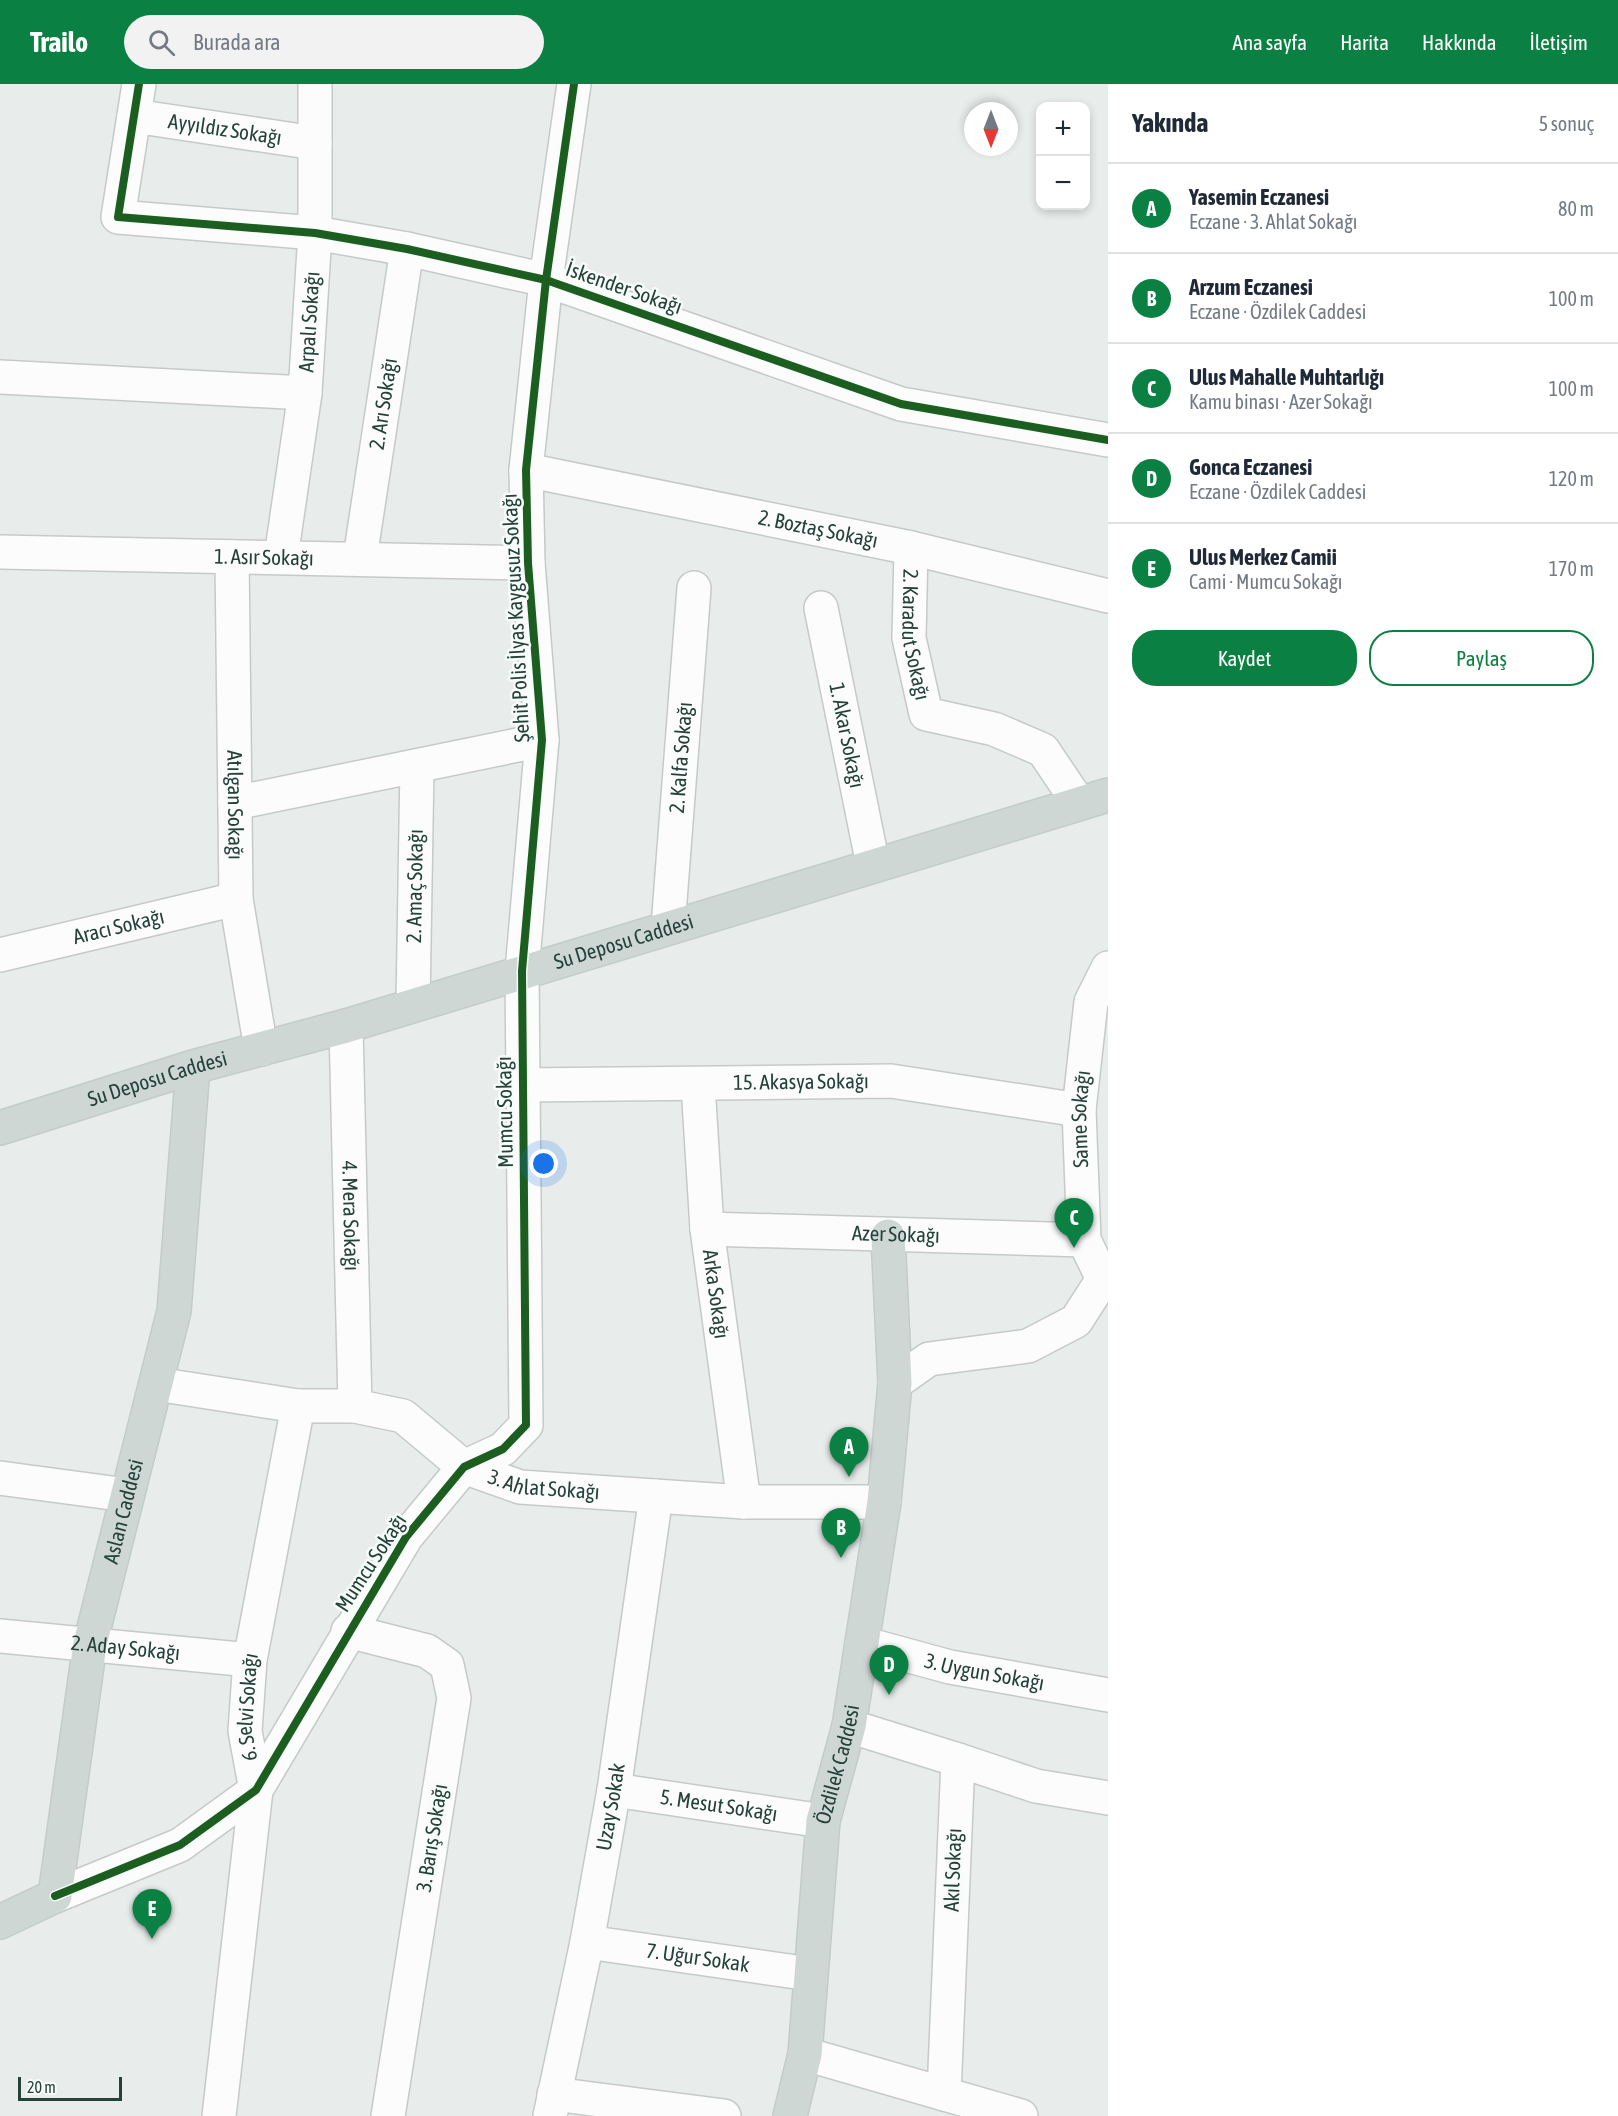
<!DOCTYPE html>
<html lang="tr">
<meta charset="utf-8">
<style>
body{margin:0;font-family:"Asap Condensed",sans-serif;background:#f2f2f3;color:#1f2937}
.controls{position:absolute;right:18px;top:18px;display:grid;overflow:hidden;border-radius:12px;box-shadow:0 3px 9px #0003}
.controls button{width:54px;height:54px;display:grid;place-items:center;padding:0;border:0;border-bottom:2px solid #e0e1e3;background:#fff;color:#1f2937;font:30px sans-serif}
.compass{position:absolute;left:964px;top:18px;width:54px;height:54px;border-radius:50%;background:#fff;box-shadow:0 3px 9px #0003;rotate:180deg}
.scale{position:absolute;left:18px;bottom:15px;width:104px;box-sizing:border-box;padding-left:6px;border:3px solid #24423a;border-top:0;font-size:16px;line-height:21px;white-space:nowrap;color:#24423a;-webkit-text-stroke:4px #f7fbf9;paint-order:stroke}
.you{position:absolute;left:544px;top:1080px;width:21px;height:21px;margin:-15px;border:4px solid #fff;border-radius:50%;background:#1a73e8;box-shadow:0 0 0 9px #1a73e833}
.badge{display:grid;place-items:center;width:39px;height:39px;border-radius:50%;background:#0b8043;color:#fff;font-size:20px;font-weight:700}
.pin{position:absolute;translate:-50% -50px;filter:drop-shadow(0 2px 3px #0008)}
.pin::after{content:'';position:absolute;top:32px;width:21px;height:18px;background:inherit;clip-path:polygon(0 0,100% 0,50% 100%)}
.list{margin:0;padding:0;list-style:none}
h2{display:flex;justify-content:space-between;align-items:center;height:78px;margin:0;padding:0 24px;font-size:26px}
h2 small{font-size:20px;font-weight:400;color:#747a83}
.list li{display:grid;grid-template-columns:39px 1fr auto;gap:18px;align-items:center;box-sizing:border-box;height:90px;padding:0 24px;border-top:2px solid #e0e1e3}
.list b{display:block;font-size:22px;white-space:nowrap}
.list p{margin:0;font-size:20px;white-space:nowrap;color:#747a83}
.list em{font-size:20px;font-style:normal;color:#747a83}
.actions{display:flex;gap:12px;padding:18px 24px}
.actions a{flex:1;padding:14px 0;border:2px solid #0b8043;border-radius:24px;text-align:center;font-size:21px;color:#0b8043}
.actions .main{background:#0b8043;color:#fff}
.icon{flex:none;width:33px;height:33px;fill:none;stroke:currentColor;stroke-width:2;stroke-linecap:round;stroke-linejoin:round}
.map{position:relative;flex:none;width:1108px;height:2032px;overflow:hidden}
header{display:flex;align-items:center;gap:36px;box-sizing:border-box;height:84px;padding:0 30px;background:#0b8043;color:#fff}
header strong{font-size:28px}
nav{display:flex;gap:33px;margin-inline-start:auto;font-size:21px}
.search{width:420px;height:54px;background:#f2f2f3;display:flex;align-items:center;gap:15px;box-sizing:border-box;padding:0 21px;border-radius:33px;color:#747a83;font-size:22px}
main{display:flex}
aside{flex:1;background:#fff}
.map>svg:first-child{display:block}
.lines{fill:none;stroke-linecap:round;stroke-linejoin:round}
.minor-casing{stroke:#c5cac8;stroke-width:36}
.major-casing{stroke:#c3ccc9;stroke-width:36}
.minor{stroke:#fcfcfc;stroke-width:33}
.major{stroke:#cfd7d5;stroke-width:33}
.cycleway-casing{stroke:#f7fbf9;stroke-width:11}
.cycleway{stroke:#1b5e20;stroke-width:8}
.labels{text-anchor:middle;stroke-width:5;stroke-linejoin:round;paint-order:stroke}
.street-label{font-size:21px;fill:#24423a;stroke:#f7fbf9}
</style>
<header>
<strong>Trailo</strong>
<div class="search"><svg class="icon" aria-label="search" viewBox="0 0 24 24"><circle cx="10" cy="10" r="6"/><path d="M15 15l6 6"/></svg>Burada ara</div>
<nav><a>Ana sayfa</a><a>Harita</a><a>Hakkında</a><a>İletişim</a></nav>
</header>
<main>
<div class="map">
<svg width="1108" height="2032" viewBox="0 0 1108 2032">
<rect width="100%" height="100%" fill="#e8edeb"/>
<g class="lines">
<g class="minor-casing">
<g id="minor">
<polyline points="139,0 118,133 315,149 407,165 546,196 901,320 1108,356"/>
<path id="s1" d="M 134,32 L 315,59"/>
<polyline points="0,293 305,309"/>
<path id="s2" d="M 526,386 L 911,464 L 1108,512"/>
<path id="s3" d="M 911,464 L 909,554 L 926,630 L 994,645 L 1043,666 L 1078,718"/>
<path id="s4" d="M 0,468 L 528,479"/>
<path id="s5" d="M 232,473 L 236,815 L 261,965"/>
<path id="s6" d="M 281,473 L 305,309 L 315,149 L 315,0"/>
<path id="s7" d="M 360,474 L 407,165"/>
<path id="s8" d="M 821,524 L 873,781"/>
<polyline points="235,719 542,656"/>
<path id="s9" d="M 668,843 L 694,504"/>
<path id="s10" d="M 0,871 L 236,815"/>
<path id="s11" d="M 413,920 L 417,682"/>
<path id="s12" d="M 346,942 L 355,1322"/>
<path id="s13" d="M 522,1001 L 891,997 L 1079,1026"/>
<path id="s14" d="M 698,1001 L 707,1145 L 744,1418"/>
<path id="s15" d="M 707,1145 L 1084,1156"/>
<path id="s16" d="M 895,1299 L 929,1275 L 1028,1262 L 1076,1237 L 1103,1195 L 1084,1156 L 1079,1026 L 1091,918 L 1108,884"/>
<path id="s17" d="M 156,1300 L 298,1322 L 355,1322 L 403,1332 L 464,1383 L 520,1403 L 744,1418 L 884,1418"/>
<polyline points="0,1394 127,1411"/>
<polyline points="348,1547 427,1567 447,1581 454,1614 388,2032"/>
<path id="s18" d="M 0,1552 L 250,1576"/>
<path id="s19" d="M 862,1559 L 950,1583 L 1108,1611"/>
<polyline points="849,1642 958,1676 944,2010"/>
<polyline points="958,1676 1036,1702 1108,1714"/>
<path id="s20" d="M 614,1706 L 823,1737"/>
<polyline points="55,1812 180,1761 256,1706 406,1453 464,1383 503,1365 526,1341 522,887 542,656 528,479 526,386 546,196 574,0"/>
<path id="s21" d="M 587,1858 L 810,1890"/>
<polyline points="805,1970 1021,2032"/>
<polyline points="554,2010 724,2032"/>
<path id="s22" d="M 219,2032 L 256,1706 L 245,1647 L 250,1576 L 298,1322"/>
<path id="s23" d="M 550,2032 L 587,1858 L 614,1706 L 656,1412"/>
</g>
</g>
<g class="major-casing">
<g id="major">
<path id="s24" d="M 0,1044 L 193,983 L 346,942 L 1108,711"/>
<path id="s25" d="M 0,1838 L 55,1812 L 90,1560 L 174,1227 L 193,983"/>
<path id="s26" d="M 790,2032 L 805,1970 L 823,1737 L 849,1642 L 884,1418 L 895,1299 L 888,1152"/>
</g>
</g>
<use href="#minor" class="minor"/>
<use href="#major" class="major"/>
<g class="cycleway-casing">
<g id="cycleway">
<polyline points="139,0 118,133 315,149 407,165 546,196 901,320 1108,356"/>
<polyline points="55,1812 180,1761 256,1706 406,1453 464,1383 503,1365 526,1341 522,887 542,656 528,479 526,386 546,196 574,0"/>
</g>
</g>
<use href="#cycleway" class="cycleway"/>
</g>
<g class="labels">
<g class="street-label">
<text dy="7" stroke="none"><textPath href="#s1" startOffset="92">Ayyıldız Sokağı</textPath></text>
<text transform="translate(624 204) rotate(19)" y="7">İskender Sokağı</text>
<text dy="7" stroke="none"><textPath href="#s6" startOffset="237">Arpalı Sokağı</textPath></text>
<text dy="7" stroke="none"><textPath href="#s7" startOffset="156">2. Arı Sokağı</textPath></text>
<text dy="7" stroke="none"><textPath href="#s2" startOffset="298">2. Boztaş Sokağı</textPath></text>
<text dy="7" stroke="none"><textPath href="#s4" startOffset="264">1. Asır Sokağı</textPath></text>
<text transform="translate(516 534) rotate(-93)" y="7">Şehit Polis İlyas Kaygusuz Sokağı</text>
<text dy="7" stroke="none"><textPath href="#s3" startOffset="87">2. Karadut Sokağı</textPath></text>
<text dy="7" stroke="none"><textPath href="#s8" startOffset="130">1. Akar Sokağı</textPath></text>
<text dy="7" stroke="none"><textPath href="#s9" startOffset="170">2. Kalfa Sokağı</textPath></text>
<text dy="7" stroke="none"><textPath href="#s5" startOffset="248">Atılgan Sokağı</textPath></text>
<text dy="7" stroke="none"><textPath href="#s11" startOffset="118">2. Amaç Sokağı</textPath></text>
<text dy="7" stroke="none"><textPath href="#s10" startOffset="122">Aracı Sokağı</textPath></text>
<text dy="7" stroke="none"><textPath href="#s24" startOffset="651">Su Deposu Caddesi</textPath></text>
<text dy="7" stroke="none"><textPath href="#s24" startOffset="165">Su Deposu Caddesi</textPath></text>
<text dy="7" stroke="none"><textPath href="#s13" startOffset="279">15. Akasya Sokağı</textPath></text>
<text transform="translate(505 1028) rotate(-91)" y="7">Mumcu Sokağı</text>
<text dy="7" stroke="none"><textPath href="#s16" startOffset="410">Same Sokağı</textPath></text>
<text dy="7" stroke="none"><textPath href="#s12" startOffset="190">4. Mera Sokağı</textPath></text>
<text dy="7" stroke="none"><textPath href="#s15" startOffset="189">Azer Sokağı</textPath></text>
<text dy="7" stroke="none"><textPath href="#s14" startOffset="210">Arka Sokağı</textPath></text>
<text dy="7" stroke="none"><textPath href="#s17" startOffset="412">3. Ahlat Sokağı</textPath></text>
<text dy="7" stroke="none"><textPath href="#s25" startOffset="452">Aslan Caddesi</textPath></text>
<text transform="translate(371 1479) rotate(-57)" y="7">Mumcu Sokağı</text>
<text dy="7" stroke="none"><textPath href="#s18" startOffset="126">2. Aday Sokağı</textPath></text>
<text dy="7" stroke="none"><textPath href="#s19" startOffset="126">3. Uygun Sokağı</textPath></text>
<text dy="7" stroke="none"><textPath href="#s22" startOffset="412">6. Selvi Sokağı</textPath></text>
<text dy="7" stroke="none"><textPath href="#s26" startOffset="356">Özdilek Caddesi</textPath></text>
<text dy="7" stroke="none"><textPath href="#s20" startOffset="106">5. Mesut Sokağı</textPath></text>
<text dy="7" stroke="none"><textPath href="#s23" startOffset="315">Uzay Sokak</textPath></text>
<text transform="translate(432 1754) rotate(-81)" y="7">3. Barış Sokağı</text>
<text transform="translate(953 1786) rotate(-88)" y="7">Akıl Sokağı</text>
<text dy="7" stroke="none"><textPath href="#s21" startOffset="112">7. Uğur Sokak</textPath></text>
</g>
</g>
</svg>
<div class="controls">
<button>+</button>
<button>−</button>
</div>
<svg class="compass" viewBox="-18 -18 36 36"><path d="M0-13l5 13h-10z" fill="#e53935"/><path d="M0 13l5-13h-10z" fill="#747a83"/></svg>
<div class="scale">20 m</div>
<div class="you"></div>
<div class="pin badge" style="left:849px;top:1393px">A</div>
<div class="pin badge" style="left:841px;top:1474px">B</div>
<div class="pin badge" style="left:1074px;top:1164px">C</div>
<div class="pin badge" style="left:889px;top:1611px">D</div>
<div class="pin badge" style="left:152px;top:1855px">E</div>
</div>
<aside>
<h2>Yakında<small>5 sonuç</small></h2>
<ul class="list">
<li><span class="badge">A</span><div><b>Yasemin Eczanesi</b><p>Eczane · 3. Ahlat Sokağı</p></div><em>80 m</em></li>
<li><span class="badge">B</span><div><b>Arzum Eczanesi</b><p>Eczane · Özdilek Caddesi</p></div><em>100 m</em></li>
<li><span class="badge">C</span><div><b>Ulus Mahalle Muhtarlığı</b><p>Kamu binası · Azer Sokağı</p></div><em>100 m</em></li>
<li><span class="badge">D</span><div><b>Gonca Eczanesi</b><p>Eczane · Özdilek Caddesi</p></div><em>120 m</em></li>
<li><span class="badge">E</span><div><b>Ulus Merkez Camii</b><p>Cami · Mumcu Sokağı</p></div><em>170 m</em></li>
</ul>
<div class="actions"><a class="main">Kaydet</a><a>Paylaş</a></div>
</aside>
</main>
